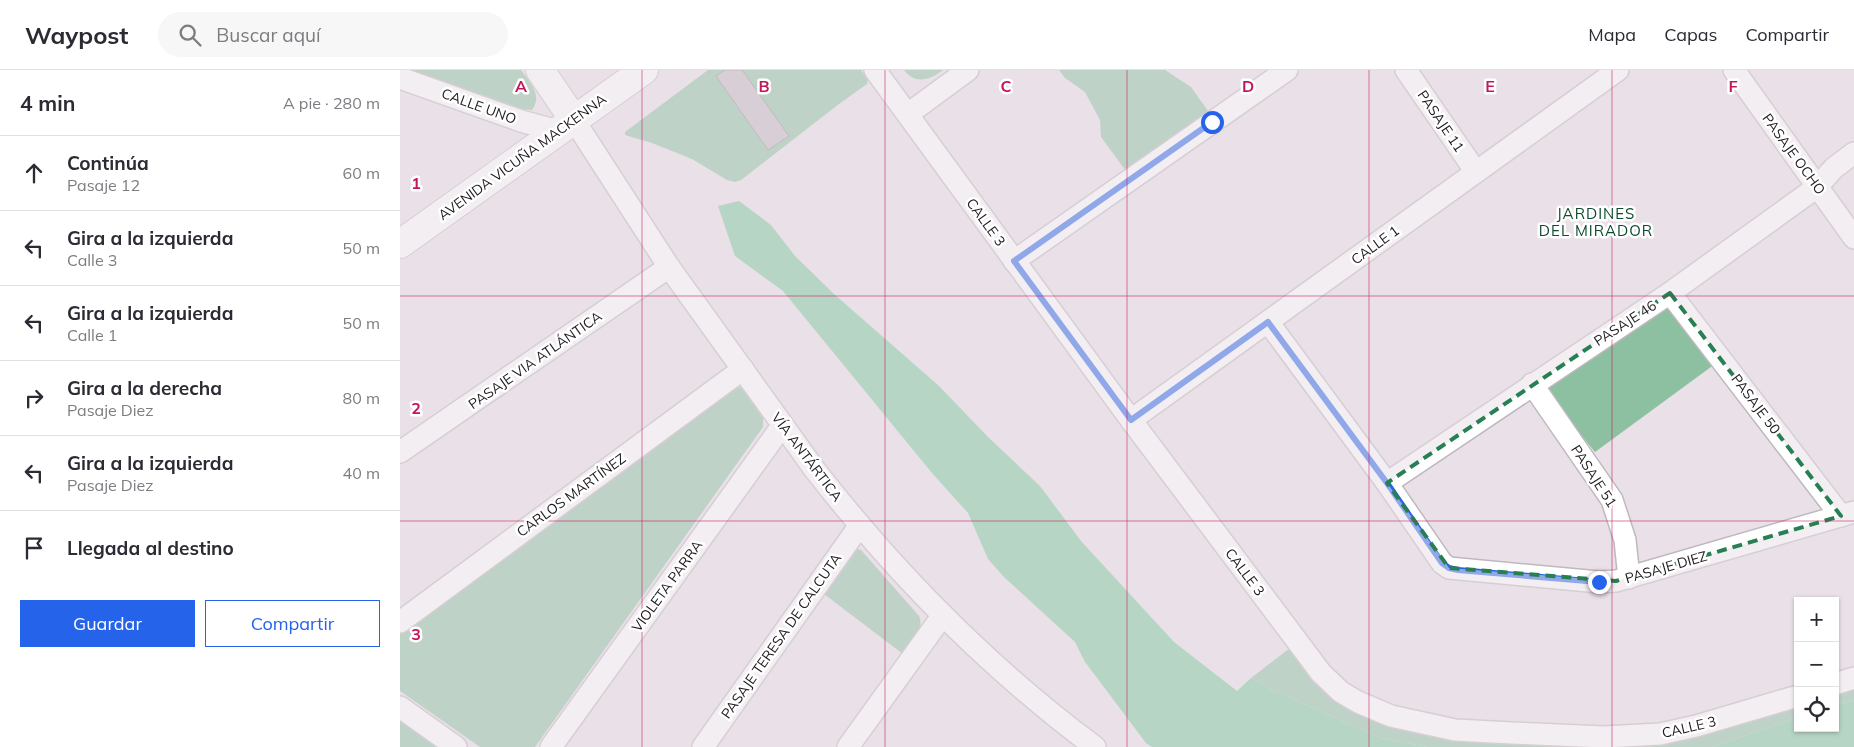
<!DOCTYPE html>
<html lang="es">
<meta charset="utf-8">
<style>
body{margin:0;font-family:Mulish,sans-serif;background:#f7f7f7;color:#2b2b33}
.controls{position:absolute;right:15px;bottom:15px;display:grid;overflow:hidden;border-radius:0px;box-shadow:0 1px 4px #0004}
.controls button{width:45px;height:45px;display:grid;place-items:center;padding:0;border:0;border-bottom:1px solid #e1e1e2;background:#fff;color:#2b2b33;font:25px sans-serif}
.stop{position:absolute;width:15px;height:15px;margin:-11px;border:4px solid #2563eb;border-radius:50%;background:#fff}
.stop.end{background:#2563eb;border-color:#fff;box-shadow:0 1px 5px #0008}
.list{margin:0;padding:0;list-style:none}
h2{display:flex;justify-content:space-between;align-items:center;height:65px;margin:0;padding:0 20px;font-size:21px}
h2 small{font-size:16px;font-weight:400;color:#7c7c81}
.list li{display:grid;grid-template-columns:32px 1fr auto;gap:15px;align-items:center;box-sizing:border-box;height:75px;padding:0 20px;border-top:1px solid #e1e1e2}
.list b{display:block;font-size:19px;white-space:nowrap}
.list p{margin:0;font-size:16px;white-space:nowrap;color:#7c7c81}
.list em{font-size:16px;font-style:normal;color:#7c7c81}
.actions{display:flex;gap:10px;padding:15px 20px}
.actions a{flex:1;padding:11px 0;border:1px solid #2563eb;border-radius:0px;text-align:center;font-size:18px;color:#2563eb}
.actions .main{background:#2563eb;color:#fff}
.icon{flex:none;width:28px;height:28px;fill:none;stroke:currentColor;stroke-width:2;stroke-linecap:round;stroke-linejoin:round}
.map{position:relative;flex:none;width:1454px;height:677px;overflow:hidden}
header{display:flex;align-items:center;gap:30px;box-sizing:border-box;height:70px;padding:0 25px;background:#fff;border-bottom:1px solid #e1e1e2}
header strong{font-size:24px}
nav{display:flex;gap:28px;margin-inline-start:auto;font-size:18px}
.search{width:350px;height:45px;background:#f7f7f7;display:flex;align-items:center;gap:12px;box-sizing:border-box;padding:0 18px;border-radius:28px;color:#7c7c81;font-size:19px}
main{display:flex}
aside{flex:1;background:#fff}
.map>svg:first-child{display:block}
.green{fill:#8dc0a1}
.forest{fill:#7ac89b}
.building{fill:#c3bbc2;stroke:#928a91}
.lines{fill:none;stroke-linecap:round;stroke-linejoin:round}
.street-casing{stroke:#c0b8bf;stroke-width:24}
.secondary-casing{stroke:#c0b8bf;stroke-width:30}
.street{stroke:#fff;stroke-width:21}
.secondary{stroke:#fff;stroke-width:28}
.route{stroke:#2563eb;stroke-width:6}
.marked{fill:none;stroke:#277f54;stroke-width:4;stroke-dasharray:10 6;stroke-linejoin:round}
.grid{fill:none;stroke:#c2185b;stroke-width:1;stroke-opacity:0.55}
.labels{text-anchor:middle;stroke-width:5;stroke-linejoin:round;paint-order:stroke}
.street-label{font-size:14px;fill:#1e1b1e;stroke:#fff}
.neighbourhood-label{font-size:15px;letter-spacing:1px;fill:#0d4c2f;stroke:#fff}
.grid-label{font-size:16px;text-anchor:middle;font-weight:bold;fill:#c2185b;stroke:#fff;stroke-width:5;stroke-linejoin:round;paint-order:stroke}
</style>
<header>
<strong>Waypost</strong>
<div class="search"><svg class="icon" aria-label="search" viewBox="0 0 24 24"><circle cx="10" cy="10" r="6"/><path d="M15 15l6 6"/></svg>Buscar aquí</div>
<nav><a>Mapa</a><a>Capas</a><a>Compartir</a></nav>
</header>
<main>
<aside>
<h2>4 min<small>A pie · 280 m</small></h2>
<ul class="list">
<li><svg class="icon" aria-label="ahead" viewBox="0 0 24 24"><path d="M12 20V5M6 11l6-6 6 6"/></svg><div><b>Continúa</b><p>Pasaje 12</p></div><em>60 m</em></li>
<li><svg class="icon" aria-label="left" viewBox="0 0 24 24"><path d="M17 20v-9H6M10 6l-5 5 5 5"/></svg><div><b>Gira a la izquierda</b><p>Calle 3</p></div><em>50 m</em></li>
<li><svg class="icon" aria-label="left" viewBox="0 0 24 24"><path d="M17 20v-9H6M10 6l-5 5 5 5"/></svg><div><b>Gira a la izquierda</b><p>Calle 1</p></div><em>50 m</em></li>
<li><svg class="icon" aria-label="right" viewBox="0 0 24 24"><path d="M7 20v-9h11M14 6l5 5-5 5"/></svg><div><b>Gira a la derecha</b><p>Pasaje Diez</p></div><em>80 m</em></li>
<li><svg class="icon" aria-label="left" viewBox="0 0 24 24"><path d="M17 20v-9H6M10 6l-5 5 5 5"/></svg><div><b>Gira a la izquierda</b><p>Pasaje Diez</p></div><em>40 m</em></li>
<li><svg class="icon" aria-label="arrive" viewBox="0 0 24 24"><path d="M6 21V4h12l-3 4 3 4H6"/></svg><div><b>Llegada al destino</b></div></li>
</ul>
<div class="actions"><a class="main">Guardar</a><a>Compartir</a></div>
</aside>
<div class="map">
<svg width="1454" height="677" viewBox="0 0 1454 677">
<rect width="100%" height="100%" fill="#e9e0e8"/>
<g class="green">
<path d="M 8,0 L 121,0 C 130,13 143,25 132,40 L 120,39 Z"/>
<polygon points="308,0 461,0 468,9 467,14 439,34 341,110 335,112 327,110 292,89 252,73 225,65 225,62"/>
<path d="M 504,0 L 543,0 C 530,10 515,15 504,0 Z"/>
<polygon points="659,0 765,0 791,17 808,41 726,101 701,67 700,50 685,22 665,8"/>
<polygon points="1266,237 1270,237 1315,294 1195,382 1147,324 1147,314"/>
<polygon points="329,316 344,318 363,346 363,357 135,677 80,677 0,621 0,558"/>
<path d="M 457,479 L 461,480 L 519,546 C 525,563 513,572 503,584 L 420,521 L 452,480 Z"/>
<polygon points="890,578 953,636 1217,672 1398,631 1398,647 1312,677 1028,677 981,668 870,619 851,608"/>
<polygon points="1454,615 1454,630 1435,635 1435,620"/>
<polygon points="0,648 42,677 0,677"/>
</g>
<g class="forest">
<polygon points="339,131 371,155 395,186 434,224 539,316 588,367 640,416 681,471 774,572 837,621 851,608 870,619 981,668 1028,677 752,677 746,673 685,592 675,572 604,507 588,489 568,443 532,403 383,221 335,186 318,136"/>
<polygon points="1454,630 1454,677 1312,677 1398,647 1398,658 1435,658 1435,635"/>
</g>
<polygon class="building" points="325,0 342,0 389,66 368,80 316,6"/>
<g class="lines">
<g class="street-casing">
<g id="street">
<polyline points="475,0 731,350 921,603 941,622 958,632 991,646 1055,660 1112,663 1204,667 1260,664 1296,656 1398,626"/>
<polyline points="1006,0 1076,102"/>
<polyline points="1334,0 1454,168"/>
<polyline points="0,8 121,51 158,61"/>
<polyline points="508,44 568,0"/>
<path d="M 174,50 L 269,197 L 415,400 C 496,504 589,598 695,677"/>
<polyline points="614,191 887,0"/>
<polyline points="1270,223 1441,446"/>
<polyline points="868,252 987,413 1042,493 1049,498 1199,512 1216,511 1454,442"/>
<polyline points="1132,314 1212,430 1225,470 1229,508"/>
<polyline points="731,350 1218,0"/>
<polyline points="0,382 269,197"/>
<polyline points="987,413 1270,223 1417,117 1434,98 1454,83"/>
<polyline points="0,552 343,299"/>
<polyline points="1435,614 1454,608"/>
<polyline points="0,637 56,677"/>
<polyline points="151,677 382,356"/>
<polyline points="303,677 460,455"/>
<polyline points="448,677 543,545"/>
</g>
</g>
<g class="secondary-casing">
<g id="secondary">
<polyline points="140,0 174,50"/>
<polyline points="0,174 244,0"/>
</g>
</g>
<use href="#street" class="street"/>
<use href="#secondary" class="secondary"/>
</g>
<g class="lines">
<polyline class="route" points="812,52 614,191 731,350 868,252 987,413 1042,493 1049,498 1058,500 1199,512"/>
</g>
<path d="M0 0H1454V677H0ZM 1270,223 L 1441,446 L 1216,511 L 1049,498 L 987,413 Z" fill="#e9e0e8" fill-opacity=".55" fill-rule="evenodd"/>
<path class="marked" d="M 1270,223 L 1441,446 L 1216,511 L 1049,498 L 987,413 Z"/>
<path class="grid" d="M 242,0 L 242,677M 485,0 L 485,677M 727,0 L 727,677M 969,0 L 969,677M 1212,0 L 1212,677M 0,226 L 1454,226M 0,451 L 1454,451"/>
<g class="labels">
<g class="street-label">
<text transform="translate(79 36) rotate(20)" y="5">CALLE UNO</text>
<text transform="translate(1041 51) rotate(56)" y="5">PASAJE 11</text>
<text transform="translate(1394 84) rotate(54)" y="5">PASAJE OCHO</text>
<text transform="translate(122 87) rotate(-36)" y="5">AVENIDA VICUÑA MACKENNA</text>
<text transform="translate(586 152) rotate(54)" y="5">CALLE 3</text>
<text transform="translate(975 175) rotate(-36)" y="5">CALLE 1</text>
<text transform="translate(1225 253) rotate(-33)" y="5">PASAJE 46</text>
<text transform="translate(135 290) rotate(-35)" y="5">PASAJE VIA ATLÁNTICA</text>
<text transform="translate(1356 334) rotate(53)" y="5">PASAJE 50</text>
<text transform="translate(407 387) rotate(53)" y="5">VÍA ANTÁRTICA</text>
<text transform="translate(1194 406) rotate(57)" y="5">PASAJE 51</text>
<text transform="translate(171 425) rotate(-36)" y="5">CARLOS MARTÍNEZ</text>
<text transform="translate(1266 497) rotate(-16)" y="5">PASAJE DIEZ</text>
<text transform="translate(845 502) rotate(53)" y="5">CALLE 3</text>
<text transform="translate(267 516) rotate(-54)" y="5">VIOLETA PARRA</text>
<text transform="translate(381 566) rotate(-55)" y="5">PASAJE TERESA DE CALCUTA</text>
<text transform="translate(1289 657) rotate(-13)" y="5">CALLE 3</text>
</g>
<g class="neighbourhood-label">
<text x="1196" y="149">JARDINES<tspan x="1196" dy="17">DEL MIRADOR</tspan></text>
</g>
</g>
<g class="grid-label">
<text x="121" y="22">A</text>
<text x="364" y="22">B</text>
<text x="606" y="22">C</text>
<text x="848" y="22">D</text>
<text x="1090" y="22">E</text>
<text x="1333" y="22">F</text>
<text x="16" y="119">1</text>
<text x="16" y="344">2</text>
<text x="16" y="570">3</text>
</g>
</svg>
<div class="controls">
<button>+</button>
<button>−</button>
<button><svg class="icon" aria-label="locate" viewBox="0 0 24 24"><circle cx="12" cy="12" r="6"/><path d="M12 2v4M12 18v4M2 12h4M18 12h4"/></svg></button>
</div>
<div class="stop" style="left:812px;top:52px"></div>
<div class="stop end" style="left:1199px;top:512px"></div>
</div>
</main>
